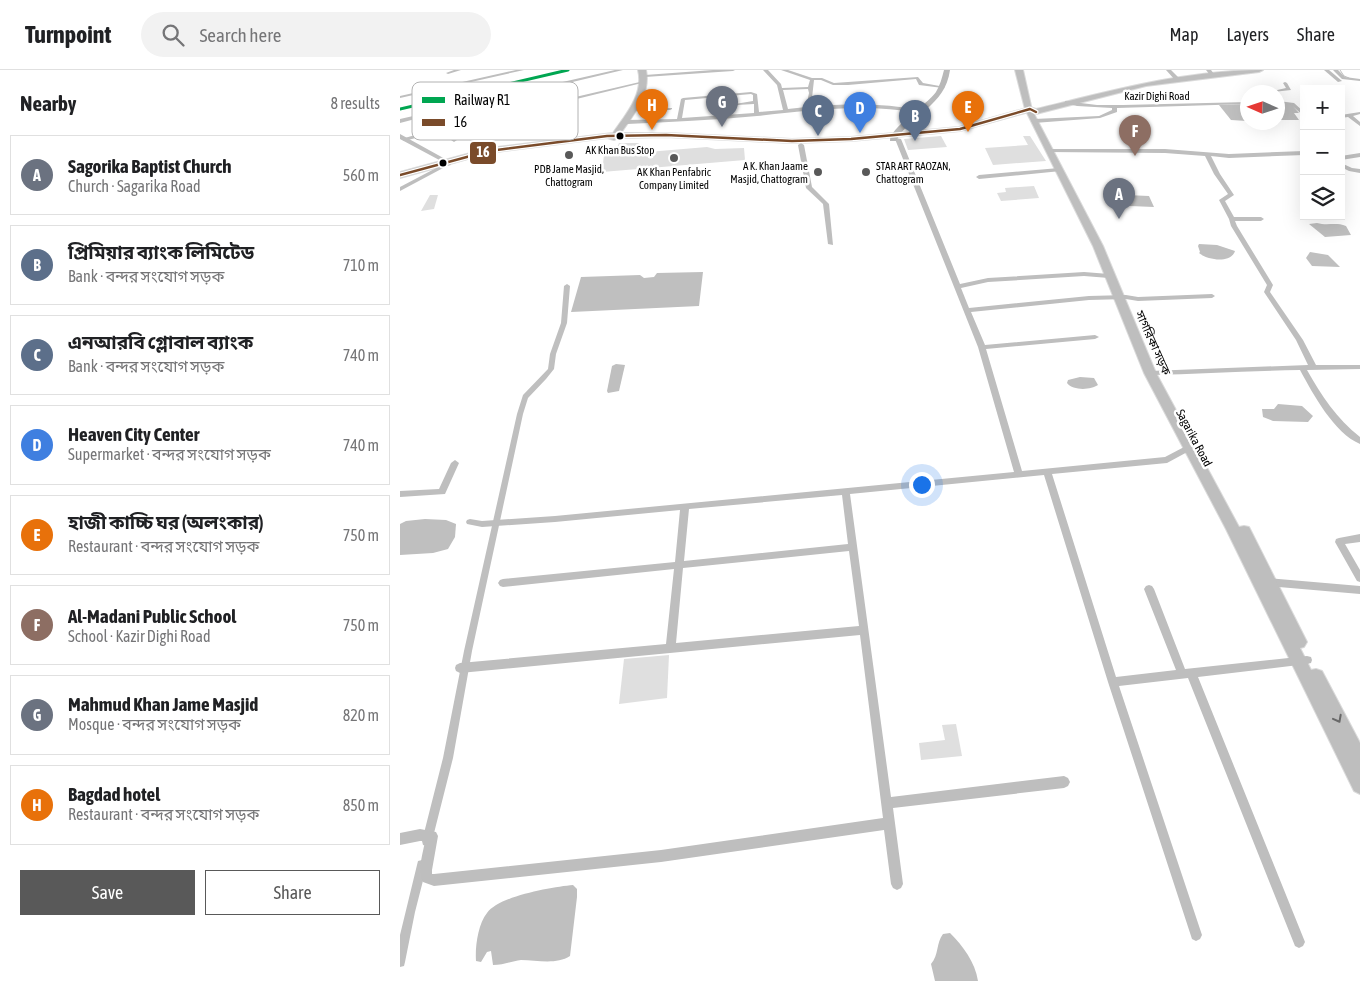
<!DOCTYPE html>
<meta charset="utf-8">
<style>
body{margin:0;font-family:"Asap Condensed","Noto Sans Bengali",sans-serif;background:#f2f2f2;color:#202124}
.controls{position:absolute;right:15px;top:15px;display:grid;overflow:hidden;border-radius:0px;box-shadow:0 5px 20px #0002}
.controls button{width:45px;height:45px;display:grid;place-items:center;padding:0;border:0;border-bottom:1px solid #e0e0e0;background:#fff;color:#202124;font:25px sans-serif}
.compass{position:absolute;left:840px;top:15px;width:45px;height:45px;border-radius:50%;background:#fff;box-shadow:0 5px 20px #0002;rotate:273deg}
.you{position:absolute;left:521px;top:414px;width:18px;height:18px;margin:-12px;border:4px solid #fff;border-radius:50%;background:#1a73e8;box-shadow:0 0 0 8px #1a73e833}
.badge{display:grid;place-items:center;width:32px;height:32px;border-radius:50%;background:#595959;color:#fff;font-size:16px;font-weight:700}
.pin{position:absolute;translate:-50% -41px;filter:drop-shadow(0 1px 2px #0008)}
.pin::after{content:'';position:absolute;top:26px;width:18px;height:15px;background:inherit;clip-path:polygon(0 0,100% 0,50% 100%)}
.list{margin:0;padding:0;list-style:none}
h2{display:flex;justify-content:space-between;align-items:center;height:65px;margin:0;padding:0 20px;font-size:21px}
h2 small{font-size:16px;font-weight:400;color:#757577}
.list li{display:grid;grid-template-columns:32px 1fr auto;gap:15px;align-items:center;box-sizing:border-box;height:80px;margin:0 10px 10px;padding:0 10px;border:1px solid #e0e0e0;border-radius:0px}
.list b{display:block;font-size:19px;white-space:nowrap}
.list p{margin:0;font-size:16px;white-space:nowrap;color:#757577}
.list em{font-size:16px;font-style:normal;color:#757577}
.actions{display:flex;gap:10px;padding:15px 20px}
.actions a{flex:1;padding:11px 0;border:1px solid #595959;border-radius:0px;text-align:center;font-size:18px;color:#595959}
.actions .main{background:#595959;color:#fff}
.icon{flex:none;width:28px;height:28px;fill:none;stroke:currentColor;stroke-width:2;stroke-linecap:round;stroke-linejoin:round}
.map{position:relative;flex:none;width:960px;height:911px;overflow:hidden}
header{display:flex;align-items:center;gap:30px;box-sizing:border-box;height:70px;padding:0 25px;background:#fff;border-bottom:1px solid #e0e0e0}
header strong{font-size:24px}
nav{display:flex;gap:28px;margin-inline-start:auto;font-size:18px}
.search{width:350px;height:45px;background:#f2f2f2;display:flex;align-items:center;gap:12px;box-sizing:border-box;padding:0 18px;border-radius:28px;color:#757577;font-size:19px}
main{display:flex}
aside{flex:1;background:#fff}
.map>svg:first-child{display:block}
.water{fill:#bfbfbf}
.lines{fill:none;stroke-linecap:round;stroke-linejoin:round}
.stream{stroke:#bfbfbf;stroke-width:1}
.canal{fill:#bfbfbf;fill-rule:evenodd}
.building{fill:#dfdfdf}
.primary-casing{stroke:#dbdbdb;stroke-width:2}
.trunk-casing{stroke:#dbdbdb;stroke-width:2}
.minor{fill:#bebebe;fill-rule:evenodd}
.tertiary{fill:#bebebe;fill-rule:evenodd}
.secondary{fill:#b8b8b8;fill-rule:evenodd}
.primary{fill:#bebebe;fill-rule:evenodd}
.trunk{fill:#bebebe;fill-rule:evenodd}
.bus-1-casing{stroke:#fff;stroke-width:5}
.bus-1{stroke:#7a4b2a;stroke-width:2.5}
.rail-1-casing{stroke:#fff;stroke-width:5.5}
.rail-1{stroke:#00a651;stroke-width:3}
.oneway{stroke:#686868}
.bus-dot{fill:#000;stroke:#fff;stroke-width:2}
.poi-dot{fill:#595959;stroke:#fff;stroke-width:2}
.labels{text-anchor:middle;stroke-width:5;stroke-linejoin:round;paint-order:stroke}
.far-street-label{font-size:11px;fill:#000;stroke:#fff}
.bus-label{font-size:11px;fill:#000;stroke:#fff}
.far-poi-label{font-size:11px;fill:#000;stroke:#fff}
.street-label{font-size:12px;fill:#000;stroke:#fff}
.key{fill:#fff;stroke:#b2b2b2;stroke-width:1}
.key-label{font-size:14px;fill:#000}
.line-badge{stroke:#fff;stroke-width:2}
.badge-label{font-size:14px;text-anchor:middle;font-weight:bold;fill:#fff}
</style>
<header>
<strong>Turnpoint</strong>
<div class="search"><svg class="icon" aria-label="search" viewBox="0 0 24 24"><circle cx="10" cy="10" r="6"/><path d="M15 15l6 6"/></svg>Search here</div>
<nav><a>Map</a><a>Layers</a><a>Share</a></nav>
</header>
<main>
<aside>
<h2>Nearby<small>8 results</small></h2>
<ul class="list">
<li><span class="badge" style="background:#6b7280">A</span><div><b>Sagorika Baptist Church</b><p>Church · Sagarika Road</p></div><em>560 m</em></li>
<li><span class="badge" style="background:#5c6f8a">B</span><div><b>প্রিমিয়ার ব্যাংক লিমিটেড</b><p>Bank · বন্দর সংযোগ সড়ক</p></div><em>710 m</em></li>
<li><span class="badge" style="background:#5c6f8a">C</span><div><b>এনআরবি গ্লোবাল ব্যাংক</b><p>Bank · বন্দর সংযোগ সড়ক</p></div><em>740 m</em></li>
<li><span class="badge" style="background:#3f7fe0">D</span><div><b>Heaven City Center</b><p>Supermarket · বন্দর সংযোগ সড়ক</p></div><em>740 m</em></li>
<li><span class="badge" style="background:#e8710a">E</span><div><b>হাজী কাচ্চি ঘর (অলংকার)</b><p>Restaurant · বন্দর সংযোগ সড়ক</p></div><em>750 m</em></li>
<li><span class="badge" style="background:#8d6e63">F</span><div><b>Al-Madani Public School</b><p>School · Kazir Dighi Road</p></div><em>750 m</em></li>
<li><span class="badge" style="background:#6b7280">G</span><div><b>Mahmud Khan Jame Masjid</b><p>Mosque · বন্দর সংযোগ সড়ক</p></div><em>820 m</em></li>
<li><span class="badge" style="background:#e8710a">H</span><div><b>Bagdad hotel</b><p>Restaurant · বন্দর সংযোগ সড়ক</p></div><em>850 m</em></li>
</ul>
<div class="actions"><a class="main">Save</a><a>Share</a></div>
</aside>
<div class="map">
<svg width="960" height="911" viewBox="0 0 960 911">
<rect width="100%" height="100%" fill="#fff"/>
<g class="water">
<polygon points="878,32 891,34 899,43 894,43 899,50 878,50"/>
<polygon points="847,34 847,51 831,50 819,35"/>
<polygon points="726,125 749,126 754,137 730,136"/>
<path d="M 917,153 C 927,156 936,152 946,156 L 951,165 L 925,167 L 909,154 Z"/>
<path d="M 799,174 L 817,175 L 835,181 C 831,194 807,190 799,183 L 800,182 L 798,176 Z"/>
<polygon points="910,182 928,185 940,197 912,196 906,188"/>
<polygon points="303,202 299,236 171,242 181,207 240,205 244,208 254,207 257,203"/>
<polygon points="216,294 225,295 219,321 208,323 207,321 212,296"/>
<path d="M 680,307 L 694,308 L 698,315 C 691,320 673,321 667,313 L 668,310 Z"/>
<polygon points="878,334 902,336 913,346 908,352 873,351 863,347 862,339 874,339"/>
<polygon points="25,449 46,450 56,454 55,467 48,479 33,483 0,485 0,454 6,451"/>
<path d="M 173,815 L 177,819 L 177,827 L 170,886 C 156,895 137,890 121,890 C 112,891 103,895 93,895 L 91,881 L 87,882 L 81,892 L 76,891 C 75,877 78,854 87,843 C 99,826 152,817 173,815 Z"/>
<path d="M 550,863 C 563,876 575,892 578,911 L 535,911 L 531,894 C 539,885 536,873 543,864 Z"/>
</g>
<g class="lines">
<polyline class="stream" points="940,0 944,6 949,8"/>
<g class="canal">
<polygon points="167,214 170,216 167,253 156,284 154,299 146,309 128,328 123,344 72,581 53,688 32,771 31,775 27,776 23,775 22,771 43,688 64,581 117,344 123,325 148,299 150,284 161,253 164,216"/>
<polygon points="22,790 26,791 27,795 15,842 5,892 4,896 0,897 0,865 17,795 18,791"/>
</g>
</g>
<g class="building">
<polygon points="541,66 547,77 508,80 504,69"/>
<polygon points="623,66 630,66 646,91 593,95 585,78 628,75"/>
<polygon points="219,73 239,73 236,83 307,77 315,79 344,78 345,90 202,102 204,85 214,84"/>
<polygon points="634,116 639,128 601,131 597,123 606,122 605,118"/>
<polygon points="30,125 38,125 34,139 21,141"/>
<polygon points="269,585 267,628 219,634 224,589"/>
<polygon points="556,654 562,686 521,690 519,673 545,670 542,655"/>
</g>
<g class="lines">
<g class="primary-casing">
<polygon id="primary" points="615,0 623,0 632,40 703,176 756,303 839,457 844,456 849,457 907,572 904,577 900,578 911,600 916,599 922,601 960,673 960,724 954,721 826,459 744,303 693,176 625,39"/>
</g>
<g class="trunk-casing">
<path id="trunk" d="M 238,0 L 246,0 C 251,24 234,44 221,63 L 266,63 L 392,69 L 451,67 L 559,57 L 630,37 L 636,39 C 710,21 785,0 863,0 L 859,2 L 746,16 L 636,44 L 629,42 L 560,61 L 451,71 L 392,73 L 266,67 L 218,68 L 214,70 L 207,68 L 89,83 L 0,108 L 0,102 L 89,78 L 213,63 C 226,44 244,24 238,0 Z"/>
</g>
<g class="minor">
<polygon points="54,0 61,0 48,4 46,3"/>
<polygon points="116,0 124,0 0,28 0,26"/>
<path d="M 215,0 L 223,0 L 143,19 L 154,32 L 244,11 L 246,12 L 70,55 L 75,65 L 72,67 L 69,65 L 65,56 L 52,59 L 57,70 L 54,72 L 51,70 L 47,60 L 4,71 L 1,69 L 26,62 L 19,48 L 0,53 L 0,49 ZM 139,20 L 150,33 L 130,38 L 121,25 ZM 117,26 L 126,39 L 106,43 L 98,30 ZM 94,31 L 102,44 L 81,49 L 73,36 ZM 69,37 L 76,50 L 55,55 L 49,41 ZM 45,42 L 51,56 L 31,61 L 24,47 Z"/>
<polygon points="313,0 335,0 333,1 245,7 243,6 245,5"/>
<path d="M 363,0 L 368,0 L 381,14 L 382,18 L 408,17 L 410,10 L 381,0 L 388,0 L 412,8 L 422,8 L 434,13 L 518,7 L 523,13 L 545,17 L 543,18 L 519,15 L 516,9 L 448,15 L 433,15 L 421,10 L 414,10 L 411,37 C 448,33 485,33 522,41 L 522,43 L 520,43 C 464,33 413,40 357,46 C 314,50 270,52 227,54 L 224,52 L 227,50 L 277,49 L 281,29 L 283,28 L 351,22 L 357,24 L 359,42 L 383,40 L 377,15 ZM 408,19 L 409,23 L 406,37 L 388,39 L 383,20 ZM 351,24 L 353,25 L 353,31 L 335,34 L 337,35 L 354,34 L 354,43 L 282,48 L 285,30 Z"/>
<polygon points="766,0 771,0 779,8 779,10 775,10"/>
<polygon points="806,0 811,0 814,4 810,5"/>
<polygon points="924,0 929,0 942,11 938,12"/>
<polygon points="933,0 938,0 945,7 960,9 960,11 942,9"/>
<polygon points="885,12 887,13 891,20 873,22 873,21 886,18 883,13"/>
<polygon points="665,31 697,35 723,35 848,32 848,34 717,38 717,42 700,48 634,53 631,51 634,49 699,46 712,40 712,38 677,36 665,33"/>
<polygon points="878,31 894,33 904,42 904,46 891,35 878,33"/>
<polygon points="272,38 272,39 270,40 233,41 231,40 233,39"/>
<polygon points="960,42 960,44 953,46 960,52 960,56 948,47 941,48 941,45"/>
<path d="M 496,68 L 501,69 L 560,214 L 588,208 L 684,202 L 709,204 L 712,206 L 709,208 L 684,206 L 588,212 L 561,218 L 569,238 L 689,226 L 726,225 L 738,227 L 812,224 L 815,226 L 812,228 L 738,231 L 726,229 L 689,230 L 571,242 L 585,275 L 695,265 L 699,267 L 695,269 L 586,279 L 622,401 L 765,387 L 786,376 L 798,373 L 802,376 L 801,378 L 791,380 L 767,393 L 652,404 L 716,607 L 776,600 L 744,519 L 746,516 L 749,515 L 752,516 L 754,519 L 785,599 L 907,586 L 911,587 L 912,590 L 911,593 L 907,594 L 798,607 L 905,872 L 903,876 L 899,878 L 895,876 L 788,608 L 719,616 L 802,865 L 800,869 L 796,871 L 792,869 L 708,612 L 644,405 L 450,424 L 491,727 L 664,706 L 668,708 L 670,712 L 668,716 L 664,718 L 493,738 L 503,814 L 501,818 L 497,820 L 493,818 L 491,814 L 484,760 L 261,792 L 34,816 L 23,812 C 17,799 23,784 25,771 L 20,771 L 0,775 L 0,763 L 20,759 L 36,762 L 38,766 L 32,800 L 32,804 L 34,804 L 261,780 L 483,748 L 460,565 L 60,603 L 56,601 L 55,598 L 56,595 L 60,593 L 266,574 L 274,499 L 103,517 L 100,516 L 98,513 L 100,510 L 103,509 L 275,492 L 280,440 L 155,452 L 82,457 L 67,454 L 66,452 L 67,450 L 70,449 L 82,451 L 155,446 L 614,402 L 578,277 L 495,69 ZM 442,425 L 448,474 L 284,491 L 289,439 ZM 449,481 L 459,556 L 276,573 L 283,498 Z"/>
<polygon points="401,73 404,75 412,117 429,134 433,175 428,174 423,134 406,118 398,75"/>
<path d="M 649,79 L 765,79 L 829,84 L 904,81 L 904,85 L 829,88 L 811,86 L 820,104 L 834,125 L 825,131 L 834,147 L 861,147 L 864,149 L 861,151 L 835,151 L 837,156 L 873,215 L 870,222 L 903,270 L 916,295 L 960,295 L 960,299 L 907,300 C 921,325 937,349 960,367 L 960,374 C 934,363 913,324 900,300 C 850,301 800,304 750,305 L 746,303 L 750,301 L 908,295 L 896,270 L 864,222 L 867,215 L 831,156 L 829,149 L 819,130 L 828,124 L 814,104 L 805,86 L 765,83 L 647,82 L 647,80 Z"/>
<polygon points="960,83 960,87 941,90 941,86"/>
<polygon points="941,93 952,98 960,99 960,103 949,101 941,97"/>
<polygon points="40,96 45,97 0,121 0,117"/>
<polygon points="659,98 661,99 661,101 579,109 576,107 579,105"/>
<polygon points="55,390 59,393 45,424 0,427 0,421 39,419 51,393"/>
<polygon points="960,464 960,472 945,474 960,500 960,512 957,511 935,472 936,469 939,468"/>
<polygon points="866,508 960,516 960,524 866,516 863,515 861,512 863,509"/>
</g>
<polygon class="tertiary" points="0,64 47,90 51,95 46,96 43,92 0,69"/>
<path class="secondary" d="M 544,0 L 550,0 C 545,37 511,43 496,71 L 490,71 C 489,58 527,35 536,22 C 540,15 542,8 544,0 Z"/>
<use href="#primary" class="primary"/>
<use href="#trunk" class="trunk"/>
<g class="bus-1-casing">
<polyline id="bus-1" points="0,105 89,81 207,66 266,65 392,71 451,69 560,59 630,39 636,42"/>
</g>
<use href="#bus-1" class="bus-1"/>
<g class="rail-1-casing">
<polyline id="rail-1" points="0,39 168,0"/>
</g>
<use href="#rail-1" class="rail-1"/>
</g>
<defs><path id="oneway-chevron" d="M-2-3.5L2.5 0L-2 3.5" fill="none" stroke-width="1.6" stroke-linecap="round" stroke-linejoin="round" transform="scale(1.25)"/></defs>
<use class="oneway" href="#oneway-chevron" transform="translate(938 649) rotate(62)"/>
<g class="bus-dot">
<circle cx="220" cy="66" r="4.5"/>
<circle cx="43" cy="93" r="4.5"/>
</g>
<g class="poi-dot">
<circle cx="169" cy="85" r="5"/>
<circle cx="274" cy="88" r="5"/>
<circle cx="418" cy="102" r="5"/>
<circle cx="466" cy="102" r="5"/>
</g>
<g class="labels">
<g class="far-street-label">
<text x="757" y="30">Kazir Dighi Road</text>
</g>
<g class="bus-label">
<text x="220" y="84">AK Khan Bus Stop</text>
</g>
<g class="far-poi-label">
<text x="408" y="100" text-anchor="end">A K. Khan Jaame<tspan x="408" dy="13">Masjid, Chattogram</tspan></text>
<text x="476" y="100" text-anchor="start">STAR ART RAOZAN,<tspan x="476" dy="13">Chattogram</tspan></text>
<text x="169" y="103">PDB Jame Masjid,<tspan x="169" dy="13">Chattogram</tspan></text>
<text x="274" y="106">AK Khan Penfabric<tspan x="274" dy="13">Company Limited</tspan></text>
</g>
<g class="street-label">
<text transform="translate(753 273) rotate(66)" y="4">সাগরিকা সড়ক</text>
<text transform="translate(794 368) rotate(62)" y="4">Sagarika Road</text>
</g>
</g>
<rect x="12" y="12" width="166" height="58" rx="8" class="key"/>
<rect x="22" y="27" width="23" height="6" fill="#00a651"/>
<rect x="22" y="49" width="23" height="7" fill="#7a4b2a"/>
<g class="key-label">
<text x="54" y="35">Railway R1</text>
<text x="54" y="57">16</text>
</g>
<rect class="line-badge" x="69" y="71" width="28" height="24" rx="5" fill="#7a4b2a"/>
<g class="badge-label">
<text x="83" y="87">16</text>
</g>
</svg>
<div class="controls">
<button>+</button>
<button>−</button>
<button><svg class="icon" aria-label="layers" viewBox="0 0 24 24"><path d="M12 4l9 5-9 5-9-5zM3 14l9 5 9-5"/></svg></button>
</div>
<svg class="compass" viewBox="-18 -18 36 36"><path d="M0-13l5 13h-10z" fill="#e53935"/><path d="M0 13l5-13h-10z" fill="#757577"/></svg>
<div class="you"></div>
<div class="pin badge" style="left:719px;top:149px;background:#6b7280">A</div>
<div class="pin badge" style="left:515px;top:71px;background:#5c6f8a">B</div>
<div class="pin badge" style="left:418px;top:66px;background:#5c6f8a">C</div>
<div class="pin badge" style="left:460px;top:63px;background:#3f7fe0">D</div>
<div class="pin badge" style="left:568px;top:62px;background:#e8710a">E</div>
<div class="pin badge" style="left:735px;top:86px;background:#8d6e63">F</div>
<div class="pin badge" style="left:322px;top:57px;background:#6b7280">G</div>
<div class="pin badge" style="left:252px;top:60px;background:#e8710a">H</div>
</div>
</main>
